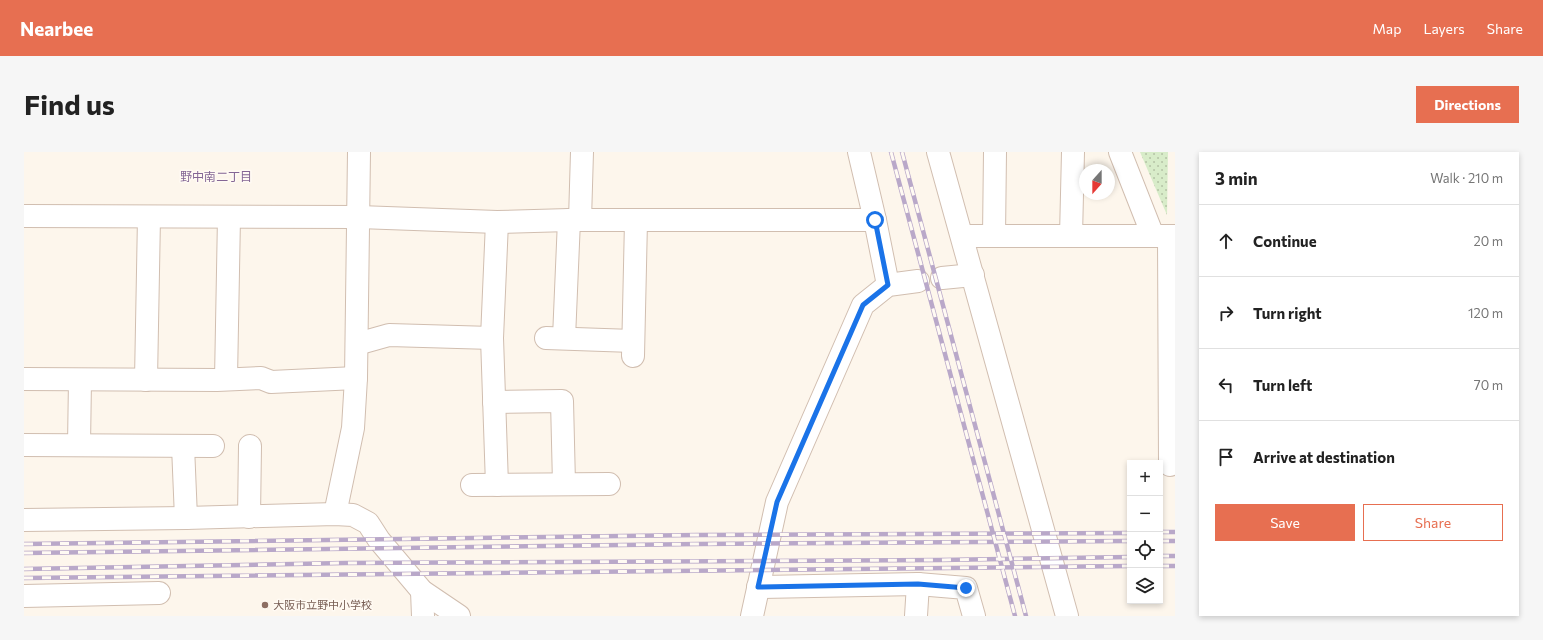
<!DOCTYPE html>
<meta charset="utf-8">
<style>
body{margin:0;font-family:Commissioner,"Noto Sans JP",sans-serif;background:#f6f6f6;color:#222}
.controls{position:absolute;right:12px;bottom:12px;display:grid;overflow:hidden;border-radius:0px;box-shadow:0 2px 6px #0003}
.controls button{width:36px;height:36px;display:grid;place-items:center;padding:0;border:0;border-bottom:1px solid #e0e0e0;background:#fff;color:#222;font:20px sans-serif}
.compass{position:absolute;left:1055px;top:12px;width:36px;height:36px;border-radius:50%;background:#fff;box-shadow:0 2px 6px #0003;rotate:201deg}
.stop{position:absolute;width:12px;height:12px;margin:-9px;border:3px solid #1a73e8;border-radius:50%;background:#fff}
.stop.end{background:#1a73e8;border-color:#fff;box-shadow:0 1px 4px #0008}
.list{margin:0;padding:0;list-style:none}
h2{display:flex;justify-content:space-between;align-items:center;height:52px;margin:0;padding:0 16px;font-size:17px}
h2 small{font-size:13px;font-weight:400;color:#767676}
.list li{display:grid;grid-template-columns:26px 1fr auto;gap:12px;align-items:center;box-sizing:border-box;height:72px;padding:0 16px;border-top:1px solid #e0e0e0}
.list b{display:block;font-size:15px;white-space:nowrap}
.list em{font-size:13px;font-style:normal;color:#767676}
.actions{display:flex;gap:8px;padding:12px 16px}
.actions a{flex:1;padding:9px 0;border:1px solid #e76f51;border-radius:0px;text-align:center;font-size:14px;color:#e76f51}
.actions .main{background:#e76f51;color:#fff}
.icon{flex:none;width:22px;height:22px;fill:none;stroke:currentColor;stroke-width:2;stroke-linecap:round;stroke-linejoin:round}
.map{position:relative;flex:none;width:1151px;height:464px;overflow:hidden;border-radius:0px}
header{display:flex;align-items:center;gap:24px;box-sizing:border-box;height:56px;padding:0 20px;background:#e76f51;color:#fff}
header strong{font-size:19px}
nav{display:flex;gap:22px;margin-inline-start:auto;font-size:14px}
.intro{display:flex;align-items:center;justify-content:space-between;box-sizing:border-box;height:96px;padding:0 24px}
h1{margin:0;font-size:28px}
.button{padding:10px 18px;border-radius:0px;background:#e76f51;color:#fff;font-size:14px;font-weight:700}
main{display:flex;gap:24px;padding:0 24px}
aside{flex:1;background:#fff;border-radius:0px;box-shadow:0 2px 6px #0003}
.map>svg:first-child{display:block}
.grass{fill:url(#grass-dots)}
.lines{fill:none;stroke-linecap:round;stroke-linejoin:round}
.minor-casing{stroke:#d1beb0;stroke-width:24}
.minor{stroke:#fff;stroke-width:22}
.rail-casing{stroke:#b9a8c9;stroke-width:4.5}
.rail{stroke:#fffaf3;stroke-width:3;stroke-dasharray:9;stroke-linecap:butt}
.route{stroke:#1a73e8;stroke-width:5}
.education-dot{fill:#8d6e63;stroke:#fffaf3;stroke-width:1.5}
.labels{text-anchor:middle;stroke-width:3;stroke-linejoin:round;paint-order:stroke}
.education-label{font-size:11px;fill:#785e54;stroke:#fffaf3;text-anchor:start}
.neighbourhood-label{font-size:12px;fill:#846695;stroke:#fffaf3}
</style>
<header>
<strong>Nearbee</strong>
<nav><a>Map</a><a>Layers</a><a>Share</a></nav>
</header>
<div class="intro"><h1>Find us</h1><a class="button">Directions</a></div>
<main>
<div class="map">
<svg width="1151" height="464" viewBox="0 0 1151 464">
<defs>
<pattern id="grass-dots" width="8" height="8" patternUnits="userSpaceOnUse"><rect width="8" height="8" fill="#d8ecc9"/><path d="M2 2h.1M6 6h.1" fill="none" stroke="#b4c2a5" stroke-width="1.8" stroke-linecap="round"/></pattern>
</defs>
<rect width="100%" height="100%" fill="#fdf6ec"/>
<polygon class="grass" points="1116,0 1144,0 1143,63"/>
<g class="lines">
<g class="minor-casing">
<g id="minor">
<polyline points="835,0 851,68 864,133"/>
<polyline points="914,0 1043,464"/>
<polyline points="1096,0 1129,84"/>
<polyline points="0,64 335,65 473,70 545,68 851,68"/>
<polyline points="556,68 558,0"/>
<polyline points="938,84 1151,84"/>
<polyline points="970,84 971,0"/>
<polyline points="1047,84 1049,0"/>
<polyline points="1145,84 1146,313"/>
<polyline points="918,126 949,123"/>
<polyline points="522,186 609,189"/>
<polyline points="540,186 545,68"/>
<polyline points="333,192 365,183 468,186"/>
<polyline points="609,204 612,69"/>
<polyline points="0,227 193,228 237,226 247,230 332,226"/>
<polyline points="202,227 205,65"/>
<polyline points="122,228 125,65"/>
<polyline points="470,250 538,249 540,332"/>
<polyline points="0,293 189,294"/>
<polyline points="55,293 56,228"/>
<polyline points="159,294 162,366"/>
<polyline points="448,333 585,332"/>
<polyline points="473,333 468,186 473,70"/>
<polyline points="311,362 329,276 332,226 335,0"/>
<polyline points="225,365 226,294"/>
<polyline points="0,368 162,366 311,362 329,363 344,371 355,388 398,439 435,464"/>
<polyline points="734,435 894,432 942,436 950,464"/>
<polyline points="398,439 399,464"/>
<polyline points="0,444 135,441"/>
<polyline points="728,464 753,350 839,153 864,133 894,129"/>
<polyline points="892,464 894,432"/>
</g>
</g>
<use href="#minor" class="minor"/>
<g class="rail-casing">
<g id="rail">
<polyline points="867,0 991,464"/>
<polyline points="878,0 1002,464"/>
<polyline points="1136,380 1151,380"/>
<polyline points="1136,389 1151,389"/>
<polyline points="0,392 673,383 1106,381"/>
<polyline points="0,401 674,392 1106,389"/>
<polyline points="1136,404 1151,404"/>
<polyline points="1136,414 1151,414"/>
<polyline points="0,417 321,411 916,408 1106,405"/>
<polyline points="0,426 1106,414"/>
</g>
</g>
<use href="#rail" class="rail"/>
</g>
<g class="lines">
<polyline class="route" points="851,68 864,133 839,153 753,350 734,435 894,432 942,436"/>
</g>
<circle class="education-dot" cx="241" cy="453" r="4"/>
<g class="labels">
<g class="education-label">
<text x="249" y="457">大阪市立野中小学校</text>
</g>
<g class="neighbourhood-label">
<text x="192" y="29">野中南二丁目</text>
</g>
</g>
</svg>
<div class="controls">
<button>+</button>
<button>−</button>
<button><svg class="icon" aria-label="locate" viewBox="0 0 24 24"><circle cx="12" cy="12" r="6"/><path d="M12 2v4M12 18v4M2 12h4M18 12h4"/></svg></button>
<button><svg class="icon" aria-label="layers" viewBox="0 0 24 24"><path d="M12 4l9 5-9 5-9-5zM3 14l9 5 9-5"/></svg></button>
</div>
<svg class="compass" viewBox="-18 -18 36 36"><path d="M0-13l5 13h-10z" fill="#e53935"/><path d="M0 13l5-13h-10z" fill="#767676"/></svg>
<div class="stop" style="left:851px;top:68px"></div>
<div class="stop end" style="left:942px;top:436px"></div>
</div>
<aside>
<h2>3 min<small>Walk · 210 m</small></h2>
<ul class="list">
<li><svg class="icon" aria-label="ahead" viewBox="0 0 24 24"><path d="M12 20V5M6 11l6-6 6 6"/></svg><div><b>Continue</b></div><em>20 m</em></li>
<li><svg class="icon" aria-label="right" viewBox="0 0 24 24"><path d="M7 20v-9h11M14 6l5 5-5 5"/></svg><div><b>Turn right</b></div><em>120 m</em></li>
<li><svg class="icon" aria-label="left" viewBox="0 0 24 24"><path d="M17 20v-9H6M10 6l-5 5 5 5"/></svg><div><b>Turn left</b></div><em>70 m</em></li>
<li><svg class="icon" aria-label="arrive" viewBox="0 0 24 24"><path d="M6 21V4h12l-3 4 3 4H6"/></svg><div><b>Arrive at destination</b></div></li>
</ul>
<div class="actions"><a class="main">Save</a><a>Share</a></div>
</aside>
</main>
